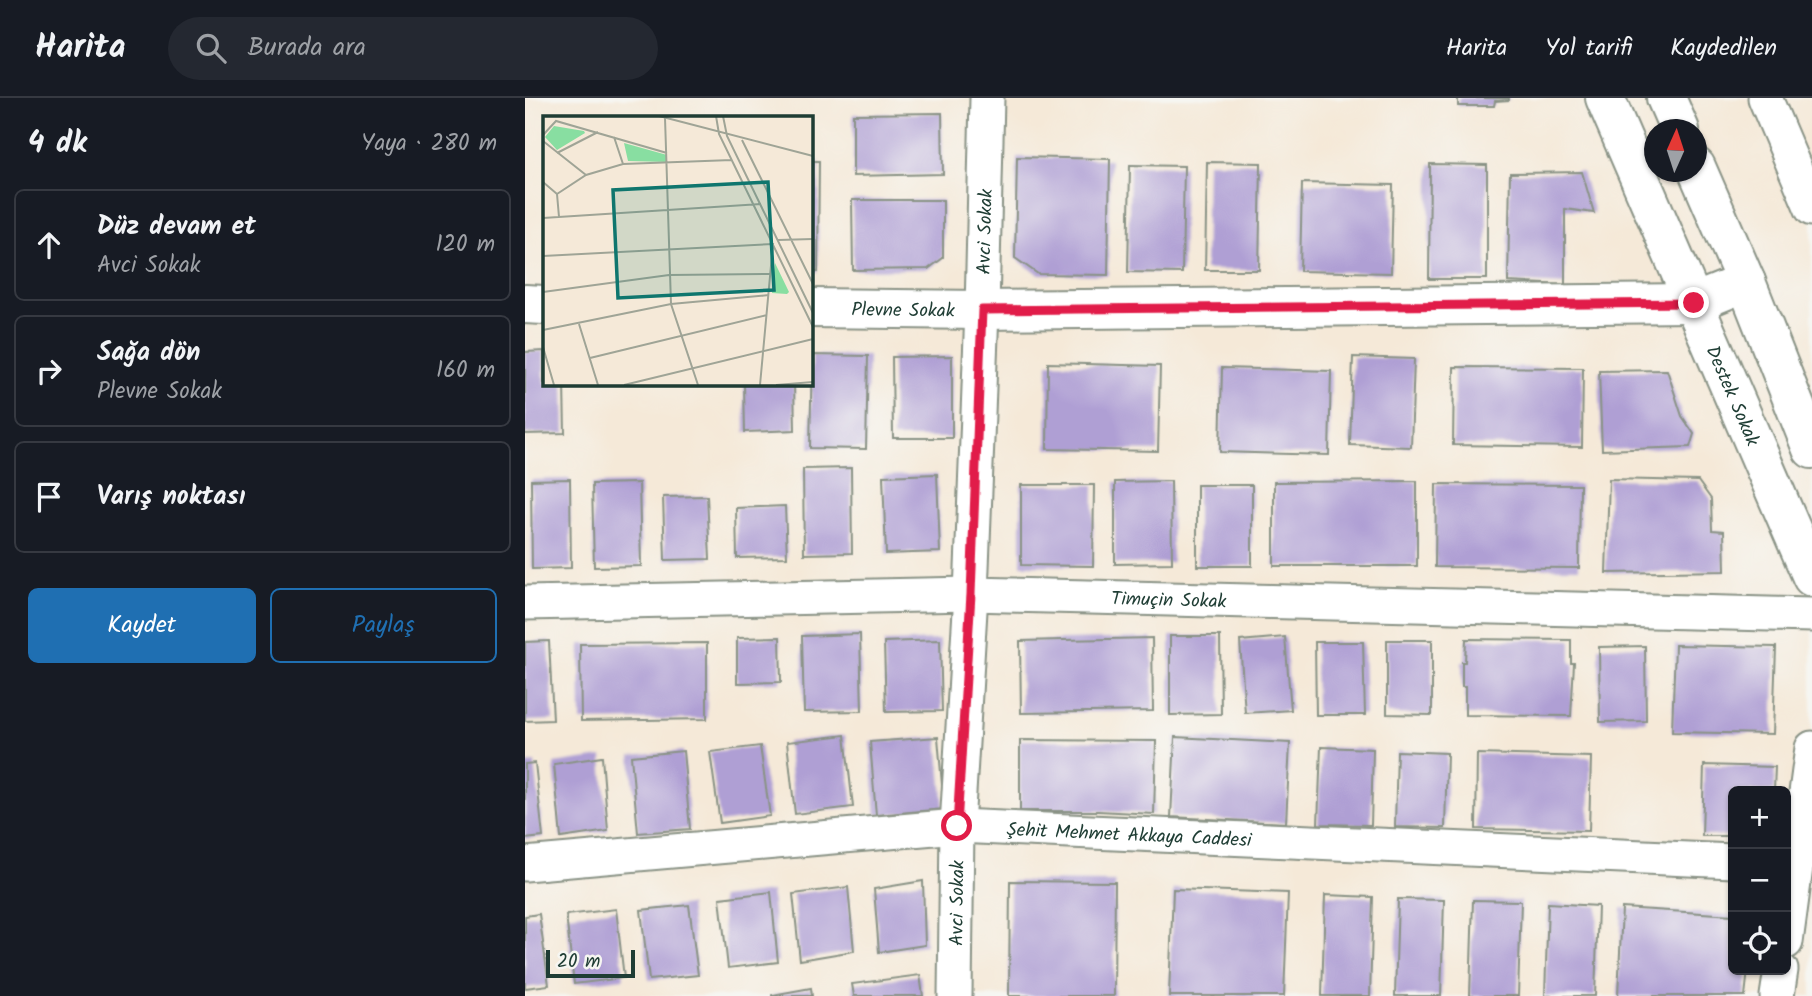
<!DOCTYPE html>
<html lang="tr">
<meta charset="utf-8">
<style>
body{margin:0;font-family:Kalam,sans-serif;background:#242831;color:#f1f3f6}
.controls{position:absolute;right:21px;bottom:21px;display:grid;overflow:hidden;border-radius:10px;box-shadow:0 2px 5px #0004}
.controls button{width:63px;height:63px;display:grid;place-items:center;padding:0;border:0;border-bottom:2px solid #363941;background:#171b24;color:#f1f3f6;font:35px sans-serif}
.compass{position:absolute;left:1119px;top:21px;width:63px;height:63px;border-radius:50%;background:#171b24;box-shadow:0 2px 5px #0004;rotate:3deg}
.scale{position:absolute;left:21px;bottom:18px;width:89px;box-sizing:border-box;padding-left:7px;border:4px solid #1f3d34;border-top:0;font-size:19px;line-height:24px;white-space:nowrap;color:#1f3d34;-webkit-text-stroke:5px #f6f6f2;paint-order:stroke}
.stop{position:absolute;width:21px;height:21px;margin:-16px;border:5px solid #e11d48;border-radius:50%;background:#fff}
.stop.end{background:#e11d48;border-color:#fff;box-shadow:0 2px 7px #0008}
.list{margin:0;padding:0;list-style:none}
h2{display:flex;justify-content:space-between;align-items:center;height:91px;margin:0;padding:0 28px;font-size:30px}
h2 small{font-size:23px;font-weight:400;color:#9ea1a6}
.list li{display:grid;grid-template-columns:46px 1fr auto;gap:21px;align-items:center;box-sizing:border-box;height:112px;margin:0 14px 14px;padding:0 14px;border:2px solid #363941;border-radius:10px}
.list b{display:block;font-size:26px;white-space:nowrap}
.list p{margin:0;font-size:23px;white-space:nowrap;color:#9ea1a6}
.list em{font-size:23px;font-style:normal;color:#9ea1a6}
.actions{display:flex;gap:14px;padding:21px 28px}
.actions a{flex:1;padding:16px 0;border:2px solid #1f6fb2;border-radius:10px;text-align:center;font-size:24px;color:#1f6fb2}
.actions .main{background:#1f6fb2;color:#fff}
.icon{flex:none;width:38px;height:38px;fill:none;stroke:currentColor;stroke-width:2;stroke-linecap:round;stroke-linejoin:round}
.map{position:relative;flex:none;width:1287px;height:898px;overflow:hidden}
header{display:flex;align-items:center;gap:42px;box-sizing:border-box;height:98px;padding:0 35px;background:#171b24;border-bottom:2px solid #363941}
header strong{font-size:33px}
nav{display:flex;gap:38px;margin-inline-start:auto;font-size:24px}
.search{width:490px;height:63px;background:#242831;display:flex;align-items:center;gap:18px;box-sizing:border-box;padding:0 24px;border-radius:38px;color:#9ea1a6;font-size:26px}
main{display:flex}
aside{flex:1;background:#171b24}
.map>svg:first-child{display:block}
.building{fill:#af9fd4}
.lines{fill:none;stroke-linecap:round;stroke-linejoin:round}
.street-casing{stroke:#8a9386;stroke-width:37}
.secondary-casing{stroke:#8a9386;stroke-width:42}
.street{stroke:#fff;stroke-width:33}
.secondary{stroke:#fff;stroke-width:38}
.route{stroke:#e11d48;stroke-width:9}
.labels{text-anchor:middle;stroke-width:5;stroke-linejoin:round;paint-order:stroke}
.street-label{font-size:19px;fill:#1f3d34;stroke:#f6f6f2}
.inset-road{fill:none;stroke:#9fa496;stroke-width:2}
.view{fill:#0f766e;fill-opacity:0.15;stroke:#0f766e;stroke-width:3.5}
.inset-edge{fill:none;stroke:#1f3d34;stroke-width:3.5}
</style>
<header>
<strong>Harita</strong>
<div class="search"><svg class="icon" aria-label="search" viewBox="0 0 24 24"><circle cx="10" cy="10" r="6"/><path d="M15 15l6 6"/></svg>Burada ara</div>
<nav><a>Harita</a><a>Yol tarifi</a><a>Kaydedilen</a></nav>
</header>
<main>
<aside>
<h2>4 dk<small>Yaya · 280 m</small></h2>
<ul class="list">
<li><svg class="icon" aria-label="ahead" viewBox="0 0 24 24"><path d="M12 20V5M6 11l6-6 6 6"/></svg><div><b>Düz devam et</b><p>Avci Sokak</p></div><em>120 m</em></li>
<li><svg class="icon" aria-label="right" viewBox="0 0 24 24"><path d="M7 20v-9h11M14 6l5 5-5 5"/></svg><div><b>Sağa dön</b><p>Plevne Sokak</p></div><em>160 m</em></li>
<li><svg class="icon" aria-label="arrive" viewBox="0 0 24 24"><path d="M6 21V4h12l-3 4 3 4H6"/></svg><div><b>Varış noktası</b></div></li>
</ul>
<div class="actions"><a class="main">Kaydet</a><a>Paylaş</a></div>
</aside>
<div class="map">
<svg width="1287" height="898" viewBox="0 0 1287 898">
<rect width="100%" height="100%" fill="#f6f6f2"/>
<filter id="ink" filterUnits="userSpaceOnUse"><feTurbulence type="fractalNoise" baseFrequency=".0143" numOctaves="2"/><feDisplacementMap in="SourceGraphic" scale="14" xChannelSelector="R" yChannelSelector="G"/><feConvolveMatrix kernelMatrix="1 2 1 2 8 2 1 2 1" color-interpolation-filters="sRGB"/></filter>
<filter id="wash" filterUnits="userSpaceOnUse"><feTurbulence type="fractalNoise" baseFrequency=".00686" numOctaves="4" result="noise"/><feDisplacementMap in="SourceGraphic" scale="28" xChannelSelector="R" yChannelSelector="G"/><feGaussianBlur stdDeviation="1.57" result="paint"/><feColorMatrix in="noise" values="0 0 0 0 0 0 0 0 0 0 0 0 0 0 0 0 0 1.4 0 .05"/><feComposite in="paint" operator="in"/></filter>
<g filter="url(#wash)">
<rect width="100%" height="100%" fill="#f5e9d8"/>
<g id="blocks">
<g class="building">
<polygon points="933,0 984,0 984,2 970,3 969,8 933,8"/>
<polygon points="417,15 418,76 328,78 328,16"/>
<polygon points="492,59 585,61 583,177 513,176 490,160"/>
<polygon points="285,63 294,63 293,174 285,174"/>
<polygon points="682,64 736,65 734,172 680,172"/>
<polygon points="905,66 962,67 962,181 904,181"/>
<polygon points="605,67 659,68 657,175 603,174"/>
<polygon points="1057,74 1069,115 1040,111 1040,187 983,184 985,75"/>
<polygon points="777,85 868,87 866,175 775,173"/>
<polygon points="327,102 418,102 418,160 403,171 328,172"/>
<polygon points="19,253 19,285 39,285 40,335 0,336 0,254"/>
<polygon points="287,257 343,258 341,351 285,350"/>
<polygon points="427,258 427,340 368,340 367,259"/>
<polygon points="828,259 889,261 886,349 825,347"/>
<polygon points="523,265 635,268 633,353 522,351"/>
<polygon points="929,269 1058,270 1057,349 928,347"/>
<polygon points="697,270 806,273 804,357 695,354"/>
<polygon points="1142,272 1157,318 1169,336 1165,349 1077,352 1074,273"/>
<polygon points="219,285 269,285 270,332 220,334"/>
<polygon points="326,370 327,455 279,456 278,371"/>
<polygon points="412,376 415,454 361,456 358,378"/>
<polygon points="45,381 46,470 7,471 6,382"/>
<polygon points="1084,381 1173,383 1186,401 1187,432 1199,433 1200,473 1081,475"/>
<polygon points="646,383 647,465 590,466 590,384"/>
<polygon points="892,383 892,468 749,468 749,384"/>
<polygon points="114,385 116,468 69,469 67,386"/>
<polygon points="911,386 1055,387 1054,470 910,469"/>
<polygon points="496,387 569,387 568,468 496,467"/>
<rect x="672" y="387" width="55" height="81"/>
<polygon points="182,398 185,461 140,462 138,399"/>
<polygon points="260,408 262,459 212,460 211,410"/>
<polygon points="335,536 337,613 279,614 277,538"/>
<polygon points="645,538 695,538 696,616 645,617"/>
<polygon points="255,539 256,584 212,585 212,540"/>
<polygon points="760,539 766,612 720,615 715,543"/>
<polygon points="627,540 628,613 496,615 495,543"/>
<polygon points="941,541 1046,542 1046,565 1049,565 1046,618 940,617 940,589 937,589 937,564 940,564"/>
<polygon points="415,542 417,613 361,614 359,544"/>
<polygon points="862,542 907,542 907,617 862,616"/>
<polygon points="24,543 28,622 0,623 0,544"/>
<polygon points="790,544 838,544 840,617 791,617"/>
<polygon points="182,545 182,621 56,623 55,546"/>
<polygon points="1150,547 1251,549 1248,636 1147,634"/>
<polygon points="1120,548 1121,623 1075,624 1074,549"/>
<polygon points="320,637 328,709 270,716 262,644"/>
<polygon points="413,639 419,711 351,717 345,644"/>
<polygon points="650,639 765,645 761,725 646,719"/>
<polygon points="495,642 631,643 629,716 573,713 495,713"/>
<polygon points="235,648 245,718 195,725 185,654"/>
<polygon points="796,649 848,651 846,727 793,726"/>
<polygon points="158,653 165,731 113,735 106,658"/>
<polygon points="872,653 922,655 920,730 870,729"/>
<polygon points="952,656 1066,659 1064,733 951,731"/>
<polygon points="77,659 83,733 36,740 29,666"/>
<polygon points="10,665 18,739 0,741 0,666"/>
<polygon points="1179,667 1250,669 1249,693 1208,693 1208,738 1177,738"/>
<polygon points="398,783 400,847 354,854 349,791"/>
<polygon points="485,783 590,784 589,898 484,898"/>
<polygon points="323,789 329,853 275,862 268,796"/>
<polygon points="648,791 763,795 759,898 644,898"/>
<polygon points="246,794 253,864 203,870 195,800"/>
<polygon points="800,797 848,799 845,898 797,898"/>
<polygon points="873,801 919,802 916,898 870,898"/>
<polygon points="948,802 996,803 993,898 945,898"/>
<polygon points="1023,805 1073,808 1070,898 1020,898"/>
<polygon points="164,807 173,877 124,882 116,812"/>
<polygon points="1097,810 1208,817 1208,872 1223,872 1220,898 1093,898"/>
<polygon points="91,811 99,880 49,886 41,817"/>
<polygon points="14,816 24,887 0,890 0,818"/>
<polygon points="395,877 398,898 329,898 327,886"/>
<polygon points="286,890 287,898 247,898 247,897"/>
</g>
</g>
</g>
<g filter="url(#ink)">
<use href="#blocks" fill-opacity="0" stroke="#8a9386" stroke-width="2"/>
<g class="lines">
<g class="street-casing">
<g id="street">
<polyline points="1240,0 1287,111"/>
<path id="s1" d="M 0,505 L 446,496 L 1287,517"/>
<path id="s2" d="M 0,766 L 432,728 L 1208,763"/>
<polyline points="1261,844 1287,650"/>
<path id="s3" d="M 430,898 L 432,728 L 446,496 L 457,212 L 462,0"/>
<polyline points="1252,898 1256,872"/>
</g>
</g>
<g class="secondary-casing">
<g id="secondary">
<path id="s4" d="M 1080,0 L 1287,479"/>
<polyline points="1141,0 1155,32"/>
<polyline points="1171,69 1221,184 1287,351"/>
<polyline points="0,206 19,207"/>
<path id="s5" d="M 285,210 L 457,212 L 1169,205 L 1221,184"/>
</g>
</g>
<use href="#street" class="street"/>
<use href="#secondary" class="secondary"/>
</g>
</g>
<g class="lines" filter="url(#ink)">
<polyline class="route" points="432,728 446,496 457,212 1169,205"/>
</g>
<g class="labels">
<g class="street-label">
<text dy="7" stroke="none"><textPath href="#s3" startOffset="765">Avci Sokak</textPath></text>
<text dy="7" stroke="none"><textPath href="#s5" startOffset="93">Plevne Sokak</textPath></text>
<text dy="7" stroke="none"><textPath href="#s4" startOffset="324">Destek Sokak</textPath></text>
<text dy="7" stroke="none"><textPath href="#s1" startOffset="644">Timuçin Sokak</textPath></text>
<text dy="7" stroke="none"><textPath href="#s2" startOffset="606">Şehit Mehmet Akkaya Caddesi</textPath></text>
<text dy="7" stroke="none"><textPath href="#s3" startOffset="93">Avci Sokak</textPath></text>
</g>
</g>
<g transform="translate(18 18)">
<rect width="270" height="270" fill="#f5e9d8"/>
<path d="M 11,10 L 41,15 L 42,17 L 14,34 L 2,21 ZM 81,27 L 124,39 L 124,46 L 85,45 ZM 232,147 L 246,176 L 244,178 L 229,177 Z" fill="#88dea1"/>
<path class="inset-road" d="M 116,0 L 270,40M 173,0 L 176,18 L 270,211M 180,0 L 184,20 L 270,197M 122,2 L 128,188 L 155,269M 0,19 L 13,5 L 124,37M 71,21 L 80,48M 199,24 L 270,168M 0,25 L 43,59M 14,37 L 55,16M 0,66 L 14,78 L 16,101M 14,78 L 43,59 L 80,48 L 189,44M 0,102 L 218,88M 235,124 L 270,123M 0,140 L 230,128 L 217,269M 0,176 L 126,159 L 228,158M 36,208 L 55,269M 0,214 L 128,188 L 226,179M 0,231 L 11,269M 47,242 L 224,199M 81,269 L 270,223M 233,269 L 270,266"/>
<path class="view" d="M 225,66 L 231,174 L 75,182 L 70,74 Z"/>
<rect width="270" height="270" class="inset-edge"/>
</g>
</svg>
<div class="controls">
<button>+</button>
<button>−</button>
<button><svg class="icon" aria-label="locate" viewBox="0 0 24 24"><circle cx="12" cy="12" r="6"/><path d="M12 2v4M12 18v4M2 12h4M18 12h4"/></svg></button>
</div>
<svg class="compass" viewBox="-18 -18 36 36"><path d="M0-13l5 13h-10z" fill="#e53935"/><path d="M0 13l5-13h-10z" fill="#9ea1a6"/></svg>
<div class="scale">20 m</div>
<div class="stop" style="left:432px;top:728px"></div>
<div class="stop end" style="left:1169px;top:205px"></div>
</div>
</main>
